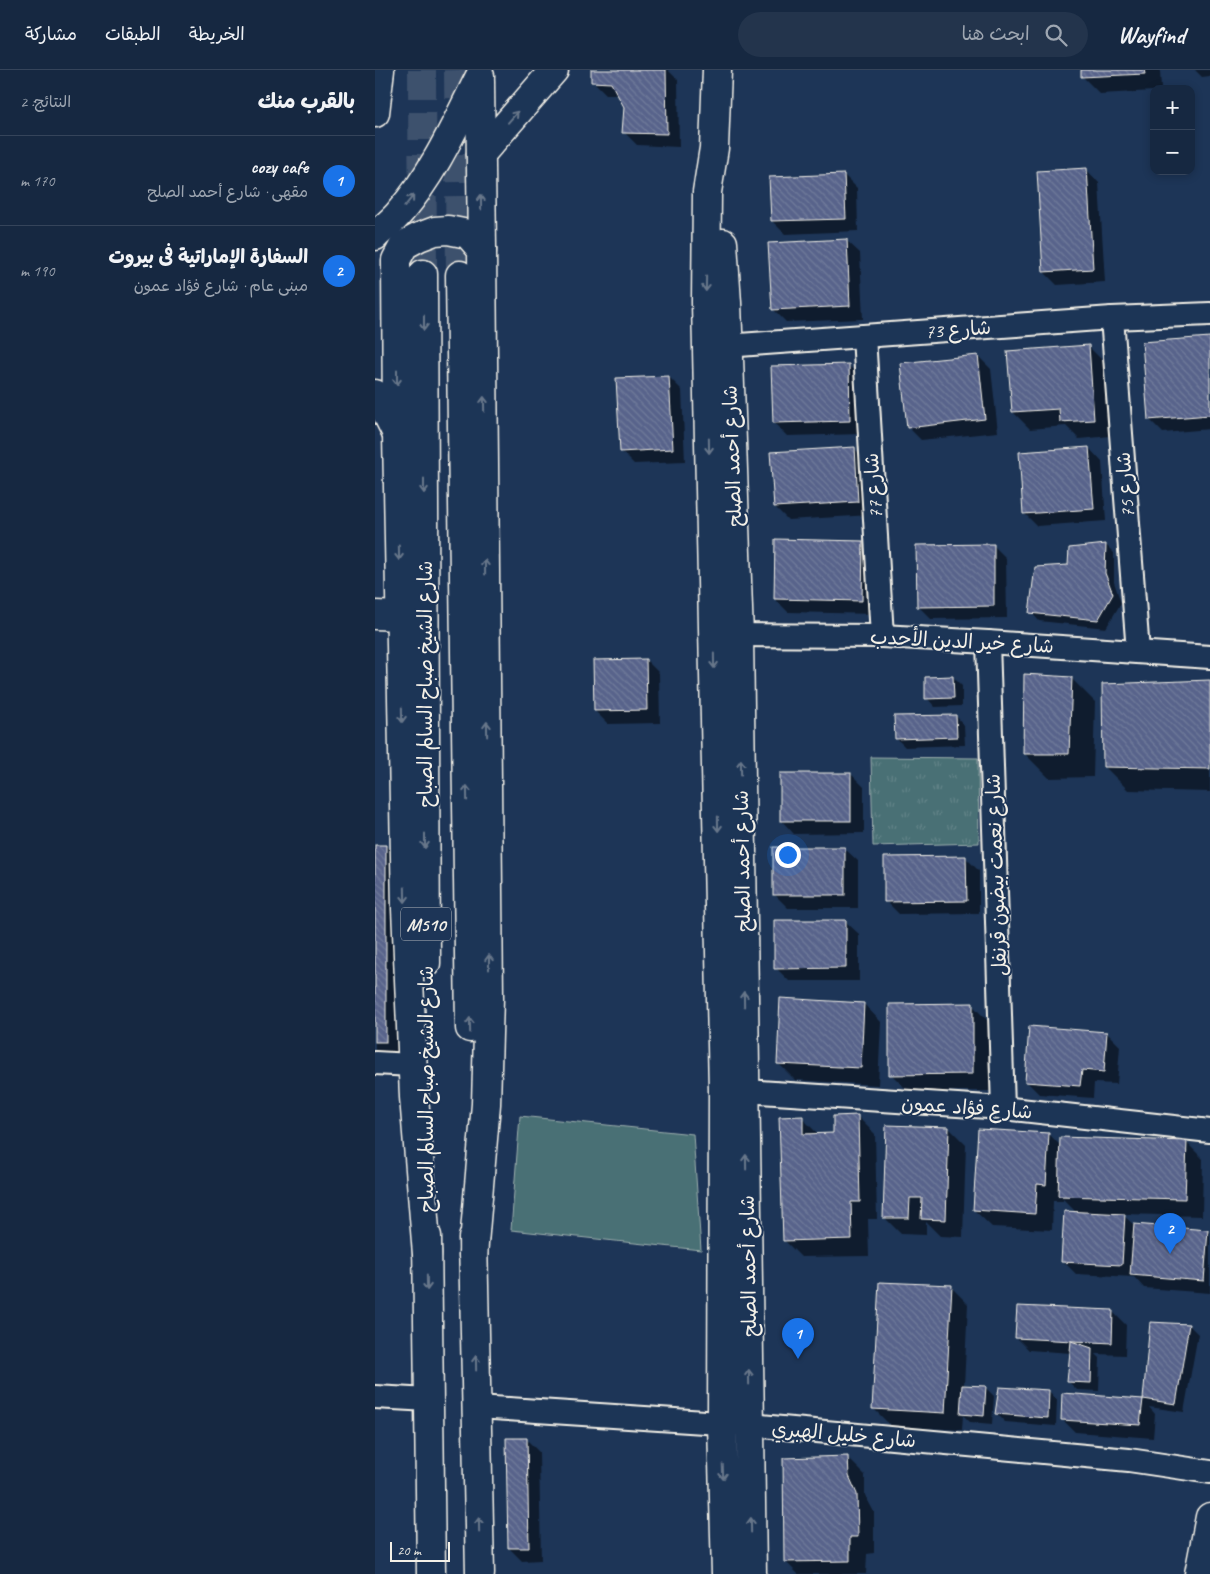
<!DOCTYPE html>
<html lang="ar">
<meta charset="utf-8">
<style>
body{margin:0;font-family:Caveat,"Playpen Sans Arabic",sans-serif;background:#23344c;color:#f1f3f6;direction:rtl}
.controls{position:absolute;right:15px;top:15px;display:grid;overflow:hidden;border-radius:10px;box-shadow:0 2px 8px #0003}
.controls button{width:45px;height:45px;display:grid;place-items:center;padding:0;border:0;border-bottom:1px solid #35445a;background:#162841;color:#f1f3f6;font:25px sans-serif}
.scale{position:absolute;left:15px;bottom:12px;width:60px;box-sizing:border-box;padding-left:5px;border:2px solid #f4f1e8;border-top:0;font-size:14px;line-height:18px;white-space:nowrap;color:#f4f1e8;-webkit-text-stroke:4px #1d3557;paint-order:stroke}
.you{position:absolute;left:412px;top:784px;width:18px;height:18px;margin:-12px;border:4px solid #fff;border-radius:50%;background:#1a73e8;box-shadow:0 0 0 8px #1a73e833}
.badge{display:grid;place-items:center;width:32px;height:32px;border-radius:50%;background:#1a73e8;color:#fff;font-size:16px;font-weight:700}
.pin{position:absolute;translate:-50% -41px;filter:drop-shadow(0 1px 2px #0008)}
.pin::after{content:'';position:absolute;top:26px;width:18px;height:15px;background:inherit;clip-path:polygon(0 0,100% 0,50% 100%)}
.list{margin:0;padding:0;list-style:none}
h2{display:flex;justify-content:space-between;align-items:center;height:65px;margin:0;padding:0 20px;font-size:21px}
h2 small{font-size:16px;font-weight:400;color:#9ea6b1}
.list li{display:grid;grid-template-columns:32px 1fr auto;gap:15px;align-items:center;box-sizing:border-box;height:90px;padding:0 20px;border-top:1px solid #35445a}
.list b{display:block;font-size:19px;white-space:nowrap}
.list p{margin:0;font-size:16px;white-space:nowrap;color:#9ea6b1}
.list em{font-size:16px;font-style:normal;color:#9ea6b1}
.icon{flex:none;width:28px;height:28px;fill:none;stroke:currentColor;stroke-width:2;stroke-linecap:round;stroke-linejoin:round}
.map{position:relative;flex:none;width:835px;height:1504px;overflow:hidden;direction:ltr}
header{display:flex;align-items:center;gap:30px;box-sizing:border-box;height:70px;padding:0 25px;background:#162841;border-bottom:1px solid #35445a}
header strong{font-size:24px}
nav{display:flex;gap:28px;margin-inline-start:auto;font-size:18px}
.search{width:350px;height:45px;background:#23344c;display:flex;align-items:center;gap:12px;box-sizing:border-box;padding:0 18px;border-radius:28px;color:#9ea6b1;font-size:19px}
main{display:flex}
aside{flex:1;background:#162841}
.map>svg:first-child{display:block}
.grass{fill:url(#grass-tufts);stroke:#9eb0ae}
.park{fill:#486f74;stroke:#9eb0ae}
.shadow{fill:#0007}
.building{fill:url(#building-back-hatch);stroke:#f4f1e8}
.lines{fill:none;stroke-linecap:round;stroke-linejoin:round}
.motorway-tunnel{stroke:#3d516d;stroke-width:28;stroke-dasharray:28 14;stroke-linecap:butt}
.minor-casing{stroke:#f4f1e8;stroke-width:26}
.tertiary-casing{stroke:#f4f1e8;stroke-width:31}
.secondary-casing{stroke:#f4f1e8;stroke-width:31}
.motorway-casing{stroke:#f4f1e8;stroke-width:31}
.minor{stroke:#1d3557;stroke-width:22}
.tertiary{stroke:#1d3557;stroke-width:28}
.secondary{stroke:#1d3557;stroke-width:28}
.motorway{stroke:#1d3557;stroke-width:28}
.oneway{stroke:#68778a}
.labels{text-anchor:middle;stroke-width:4;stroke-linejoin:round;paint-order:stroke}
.shield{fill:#1d3557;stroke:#b4b9bc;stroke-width:1}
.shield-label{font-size:19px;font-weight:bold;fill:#f4f1e8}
.street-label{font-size:20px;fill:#f4f1e8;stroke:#1d3557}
</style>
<header>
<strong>Wayfind</strong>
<div class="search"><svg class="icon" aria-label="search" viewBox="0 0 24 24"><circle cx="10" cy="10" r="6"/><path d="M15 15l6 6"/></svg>ابحث هنا</div>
<nav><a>الخريطة</a><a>الطبقات</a><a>مشاركة</a></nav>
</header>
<main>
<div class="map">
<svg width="835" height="1504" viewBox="0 0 835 1504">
<defs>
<pattern id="grass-tufts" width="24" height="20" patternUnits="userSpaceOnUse" patternTransform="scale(1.25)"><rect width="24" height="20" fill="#486f74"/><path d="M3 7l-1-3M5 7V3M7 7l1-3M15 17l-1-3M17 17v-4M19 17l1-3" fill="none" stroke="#638488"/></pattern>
<pattern id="building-back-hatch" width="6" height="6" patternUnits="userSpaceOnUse" patternTransform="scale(1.25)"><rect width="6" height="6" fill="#58648b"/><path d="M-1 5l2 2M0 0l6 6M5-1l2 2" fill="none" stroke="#717b9b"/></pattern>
</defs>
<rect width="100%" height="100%" fill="#1d3557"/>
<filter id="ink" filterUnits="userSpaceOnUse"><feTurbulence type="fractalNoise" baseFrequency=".02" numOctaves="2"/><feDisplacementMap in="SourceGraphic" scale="10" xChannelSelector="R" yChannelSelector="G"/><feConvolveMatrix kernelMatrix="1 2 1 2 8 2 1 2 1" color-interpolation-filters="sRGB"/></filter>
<g filter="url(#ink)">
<polygon class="grass" points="496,687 603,688 604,773 498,776"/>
<polygon class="park" points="145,1046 318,1064 326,1180 136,1160"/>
<g class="shadow">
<polygon points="217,0 293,0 303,10 304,77 262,75 249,62 251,37 244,25 231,24 218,11"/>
<polygon points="707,0 785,0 786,19 779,19 779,21 725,24 708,7"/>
<polygon points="820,0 835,0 835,6 827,7"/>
<polygon points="711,99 724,113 730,212 682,215 669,202"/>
<polygon points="469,105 482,118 483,161 410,164 397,151"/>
<polygon points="471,170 485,183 488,249 411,252 398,239"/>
<polygon points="835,269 835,359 788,363 775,350"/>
<polygon points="714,277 731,294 736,366 704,369 691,356 655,359 638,342"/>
<polygon points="603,286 616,299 623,362 546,370 533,357"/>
<polygon points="473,295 486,308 488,364 412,366 399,353"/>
<polygon points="294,307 307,320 310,392 259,394 246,381"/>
<polygon points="479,378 492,391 496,445 413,450 400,437"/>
<polygon points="714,378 727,392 731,451 662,456 649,443"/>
<polygon points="488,472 501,485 500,544 413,542 400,529"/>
<polygon points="618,475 631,488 632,548 556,549 543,536"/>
<polygon points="731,475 739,483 739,512 746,533 731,558 664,551 656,542 694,496"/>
<polygon points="271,590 284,603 285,653 233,654 220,641"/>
<polygon points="578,607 587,616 587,636 560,637 552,628"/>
<polygon points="696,608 720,632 718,707 674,708 650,684"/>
<polygon points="835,611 835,722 753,720 729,696"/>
<polygon points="581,646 589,655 590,675 530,677 521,668"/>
<polygon points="476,704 489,717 489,763 419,764 406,750"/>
<polygon points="0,776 11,776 28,793 27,988 0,988"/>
<polygon points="469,778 483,791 483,838 413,838 400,825"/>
<polygon points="591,788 604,801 604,843 524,844 511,831"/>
<polygon points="470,851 484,864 484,911 414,911 401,898"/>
<polygon points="489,934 506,952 503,1015 420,1010 403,993"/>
<polygon points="597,935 614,952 615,1021 533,1021 516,1004"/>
<polygon points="732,963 745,976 742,1014 719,1013 718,1028 664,1024 651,1011"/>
<polygon points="482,1046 500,1064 502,1149 493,1149 494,1186 426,1187 409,1170 427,1048 444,1065 459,1064"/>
<polygon points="574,1058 591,1075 588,1167 565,1166 551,1152 551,1165 526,1164 509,1147"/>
<polygon points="674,1064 686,1076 811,1072 828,1089 827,1146 747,1144 759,1155 833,1161 835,1163 835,1223 769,1218 759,1207 701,1204 688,1191 702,1143 688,1129 688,1131 678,1131 677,1160 617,1157 599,1140"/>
<polygon points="576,1217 593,1234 589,1316 610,1317 619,1326 617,1354 595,1352 588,1345 587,1360 516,1356 499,1339"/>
<polygon points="737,1241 751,1255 750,1285 721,1284 725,1288 724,1321 702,1320 693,1311 696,1283 654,1280 641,1267"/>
<polygon points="776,1253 814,1255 823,1264 809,1342 774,1337 780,1344 778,1368 700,1362 687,1349 688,1325 769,1331"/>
<polygon points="674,1321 682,1330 681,1356 630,1352 622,1344"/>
<polygon points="151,1369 164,1382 166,1490 147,1491 134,1478"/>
<polygon points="473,1388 490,1405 490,1425 499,1442 499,1483 492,1484 491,1504 423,1504 410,1491"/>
</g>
<g class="building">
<polygon points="216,0 291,0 292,64 247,63 249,37 236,13 216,12"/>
<polygon points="706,0 769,0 770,4 706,7"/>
<polygon points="712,98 718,199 668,202 662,101"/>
<polygon points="469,104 471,149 396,151 394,107"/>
<polygon points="472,169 475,236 397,240 393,173"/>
<polygon points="835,267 835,345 773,350 767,272"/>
<polygon points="714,275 719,350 685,352 684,339 637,342 632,281"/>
<polygon points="603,285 610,349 532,358 525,293"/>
<polygon points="474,294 475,351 398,353 396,296"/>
<polygon points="294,306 298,379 245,382 241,308"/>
<polygon points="480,377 483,432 399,437 395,382"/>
<polygon points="714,377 719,439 648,444 644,382"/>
<polygon points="400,469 488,471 487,531 399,529"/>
<polygon points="619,474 619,536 542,537 541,475"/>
<polygon points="731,474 730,503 738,524 723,550 654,543 660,497 693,495 694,478"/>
<polygon points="271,589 272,640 219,641 218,590"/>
<polygon points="649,604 697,607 694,684 648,684"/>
<polygon points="578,606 579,628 550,629 550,607"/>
<polygon points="835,610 835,699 728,697 727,614"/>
<polygon points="581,645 582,667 520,669 519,646"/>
<rect x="405" y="703" width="71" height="48"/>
<rect x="0" y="775" width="11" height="197"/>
<rect x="398" y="777" width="72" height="48"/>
<polygon points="591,786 592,831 509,832 509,787"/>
<polygon points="399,850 471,850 471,898 399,899"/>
<polygon points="405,928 489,933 486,998 402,994"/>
<polygon points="598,933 598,1004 514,1005 514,934"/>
<polygon points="654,956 732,962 729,1002 707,1000 705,1016 650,1012"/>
<polygon points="483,1045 485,1132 476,1132 477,1169 408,1171 404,1047 428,1046 428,1064 458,1063 458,1046"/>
<polygon points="511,1055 574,1057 571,1150 546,1149 547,1128 535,1128 534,1148 508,1148"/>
<polygon points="603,1059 674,1063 671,1115 662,1114 660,1144 598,1140"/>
<polygon points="685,1067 812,1071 810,1129 683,1126"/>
<polygon points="689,1141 750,1144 747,1195 686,1192"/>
<polygon points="759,1154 833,1160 829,1211 755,1205"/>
<polygon points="504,1212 577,1215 570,1343 497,1339"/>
<polygon points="642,1236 738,1240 737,1273 640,1268"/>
<polygon points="775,1252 814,1254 801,1334 768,1329"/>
<polygon points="696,1271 717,1278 716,1313 692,1312"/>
<polygon points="587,1315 611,1316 609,1346 585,1344"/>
<polygon points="624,1317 674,1320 673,1348 620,1344"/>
<polygon points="687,1323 768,1329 765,1355 686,1350"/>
<polygon points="131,1368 152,1368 154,1478 133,1478"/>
<polygon points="473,1386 474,1406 482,1424 483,1467 475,1467 475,1491 409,1492 408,1388"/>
</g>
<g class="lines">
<g class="motorway-tunnel">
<polyline points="47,0 48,204"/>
<polyline points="83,0 85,205"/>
</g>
<g class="minor-casing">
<g id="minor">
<polyline points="737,248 763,582"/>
<polyline points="489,266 507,566"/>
<polyline points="337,277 737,248 835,244"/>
<polyline points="347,565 507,566 613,572 835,587"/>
<polyline points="613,572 628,1038"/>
<polyline points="0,993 37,995"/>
<polyline points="353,1021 370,1021 628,1038 835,1061"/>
<polyline points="0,1327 54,1330"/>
<polyline points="102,1337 375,1355 754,1390 835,1402"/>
</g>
</g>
<g class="tertiary-casing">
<g id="tertiary">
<polyline points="342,0 339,78 332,122 331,232 348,1021 347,1353 351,1504"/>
<polyline points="105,11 107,180"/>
<polyline points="0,43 5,0"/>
<polyline points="106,84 179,0"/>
<path d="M 0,166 C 8,158 18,151 25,142 C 60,102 81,53 105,6"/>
<polyline points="348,173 352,233 364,566 377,1504"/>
<polyline points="0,324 7,334 22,364"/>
<polyline points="0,545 25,546"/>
</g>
</g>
<g class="secondary-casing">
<polyline id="secondary" points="824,1504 835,1447"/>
</g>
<g class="motorway-casing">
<g id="motorway">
<polyline points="48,204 51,893"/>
<polyline points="85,205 95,958"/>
<polyline points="52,1166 56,1504"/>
<polyline points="98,1168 105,1504"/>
<polyline points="52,1184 39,1027 31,839 22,364 21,190 29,175 44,167 60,161 73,160 93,164 107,180 114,928 111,1034 98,1185"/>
</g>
</g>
<use href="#minor" class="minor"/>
<use href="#tertiary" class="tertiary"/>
<use href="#secondary" class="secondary"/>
<use href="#motorway" class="motorway"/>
</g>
<defs><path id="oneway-shaft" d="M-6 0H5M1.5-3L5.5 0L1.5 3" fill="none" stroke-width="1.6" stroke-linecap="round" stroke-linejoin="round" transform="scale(1.25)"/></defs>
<g class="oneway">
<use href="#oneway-shaft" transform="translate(138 47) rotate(-49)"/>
<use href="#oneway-shaft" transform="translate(34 131) rotate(-52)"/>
<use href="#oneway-shaft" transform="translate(106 132) rotate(-91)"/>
<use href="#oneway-shaft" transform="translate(331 214) rotate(91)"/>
<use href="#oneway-shaft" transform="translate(49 253) rotate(90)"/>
<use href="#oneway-shaft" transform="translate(22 308) rotate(90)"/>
<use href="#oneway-shaft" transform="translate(109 334) rotate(-91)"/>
<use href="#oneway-shaft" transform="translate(334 376) rotate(89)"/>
<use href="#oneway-shaft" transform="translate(49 416) rotate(90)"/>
<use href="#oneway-shaft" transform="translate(24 483) rotate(89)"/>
<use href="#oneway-shaft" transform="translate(110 497) rotate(-91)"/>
<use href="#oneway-shaft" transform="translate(339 591) rotate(89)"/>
<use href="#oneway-shaft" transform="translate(27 645) rotate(89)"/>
<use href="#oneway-shaft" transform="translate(112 659) rotate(-91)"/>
<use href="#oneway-shaft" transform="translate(366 697) rotate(-91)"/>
<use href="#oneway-shaft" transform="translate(92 723) rotate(-91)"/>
<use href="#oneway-shaft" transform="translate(343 754) rotate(89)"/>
<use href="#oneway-shaft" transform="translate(50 771) rotate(90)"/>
<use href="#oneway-shaft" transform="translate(30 825) rotate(89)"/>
<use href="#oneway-shaft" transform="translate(114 892) rotate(-90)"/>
<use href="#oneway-shaft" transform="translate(369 929) rotate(-91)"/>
<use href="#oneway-shaft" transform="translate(95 955) rotate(-91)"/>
<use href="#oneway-shaft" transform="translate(371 1092) rotate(-91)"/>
<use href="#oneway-shaft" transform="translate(52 1213) rotate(89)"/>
<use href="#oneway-shaft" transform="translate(101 1293) rotate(-91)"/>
<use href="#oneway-shaft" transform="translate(374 1307) rotate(-91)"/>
<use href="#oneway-shaft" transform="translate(348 1402) rotate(88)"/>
<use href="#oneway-shaft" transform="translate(104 1455) rotate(-91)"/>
<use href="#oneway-shaft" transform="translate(376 1455) rotate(-91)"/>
</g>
</g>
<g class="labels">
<rect class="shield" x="26" y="837.5" width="50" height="33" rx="4"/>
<g class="shield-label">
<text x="51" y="861">M510</text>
</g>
<g class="street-label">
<text transform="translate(583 259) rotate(-4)" y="7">شارع 73</text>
<text transform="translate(357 386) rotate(-92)" y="7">شارع أحمد الصلح</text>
<text transform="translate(750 415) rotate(-94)" y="7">شارع 75</text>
<text transform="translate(498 416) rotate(-94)" y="7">شارع 77</text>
<text transform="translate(587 571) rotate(3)" y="7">شارع خير الدين الأحدب</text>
<text transform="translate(50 614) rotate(-90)" y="7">شارع الشيخ صباح السالم الصباح</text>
<text transform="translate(367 791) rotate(-91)" y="7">شارع أحمد الصلح</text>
<text transform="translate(621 805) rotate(-92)" y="7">شارع نعمت بيضون قرنفل</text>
<text transform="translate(51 1019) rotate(-90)" y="7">شارع الشيخ صباح السالم الصباح</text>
<text transform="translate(592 1037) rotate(4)" y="7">شارع فؤاد عمون</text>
<text transform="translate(373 1196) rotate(-91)" y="7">شارع أحمد الصلح</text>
<text transform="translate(469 1364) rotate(5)" y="7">شارع خليل الهبري</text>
</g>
</g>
</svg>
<div class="controls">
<button>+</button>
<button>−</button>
</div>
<div class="scale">20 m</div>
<div class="you"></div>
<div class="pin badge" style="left:423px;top:1289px">1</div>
<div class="pin badge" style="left:795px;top:1184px">2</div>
</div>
<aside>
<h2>بالقرب منك<small>النتائج: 2</small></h2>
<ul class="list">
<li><span class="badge">1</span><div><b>cozy cafe</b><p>مقهى · شارع أحمد الصلح</p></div><em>170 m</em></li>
<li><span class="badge">2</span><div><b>السفارة الإماراتية فى بيروت</b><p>مبنى عام · شارع فؤاد عمون</p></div><em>190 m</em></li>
</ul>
</aside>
</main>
